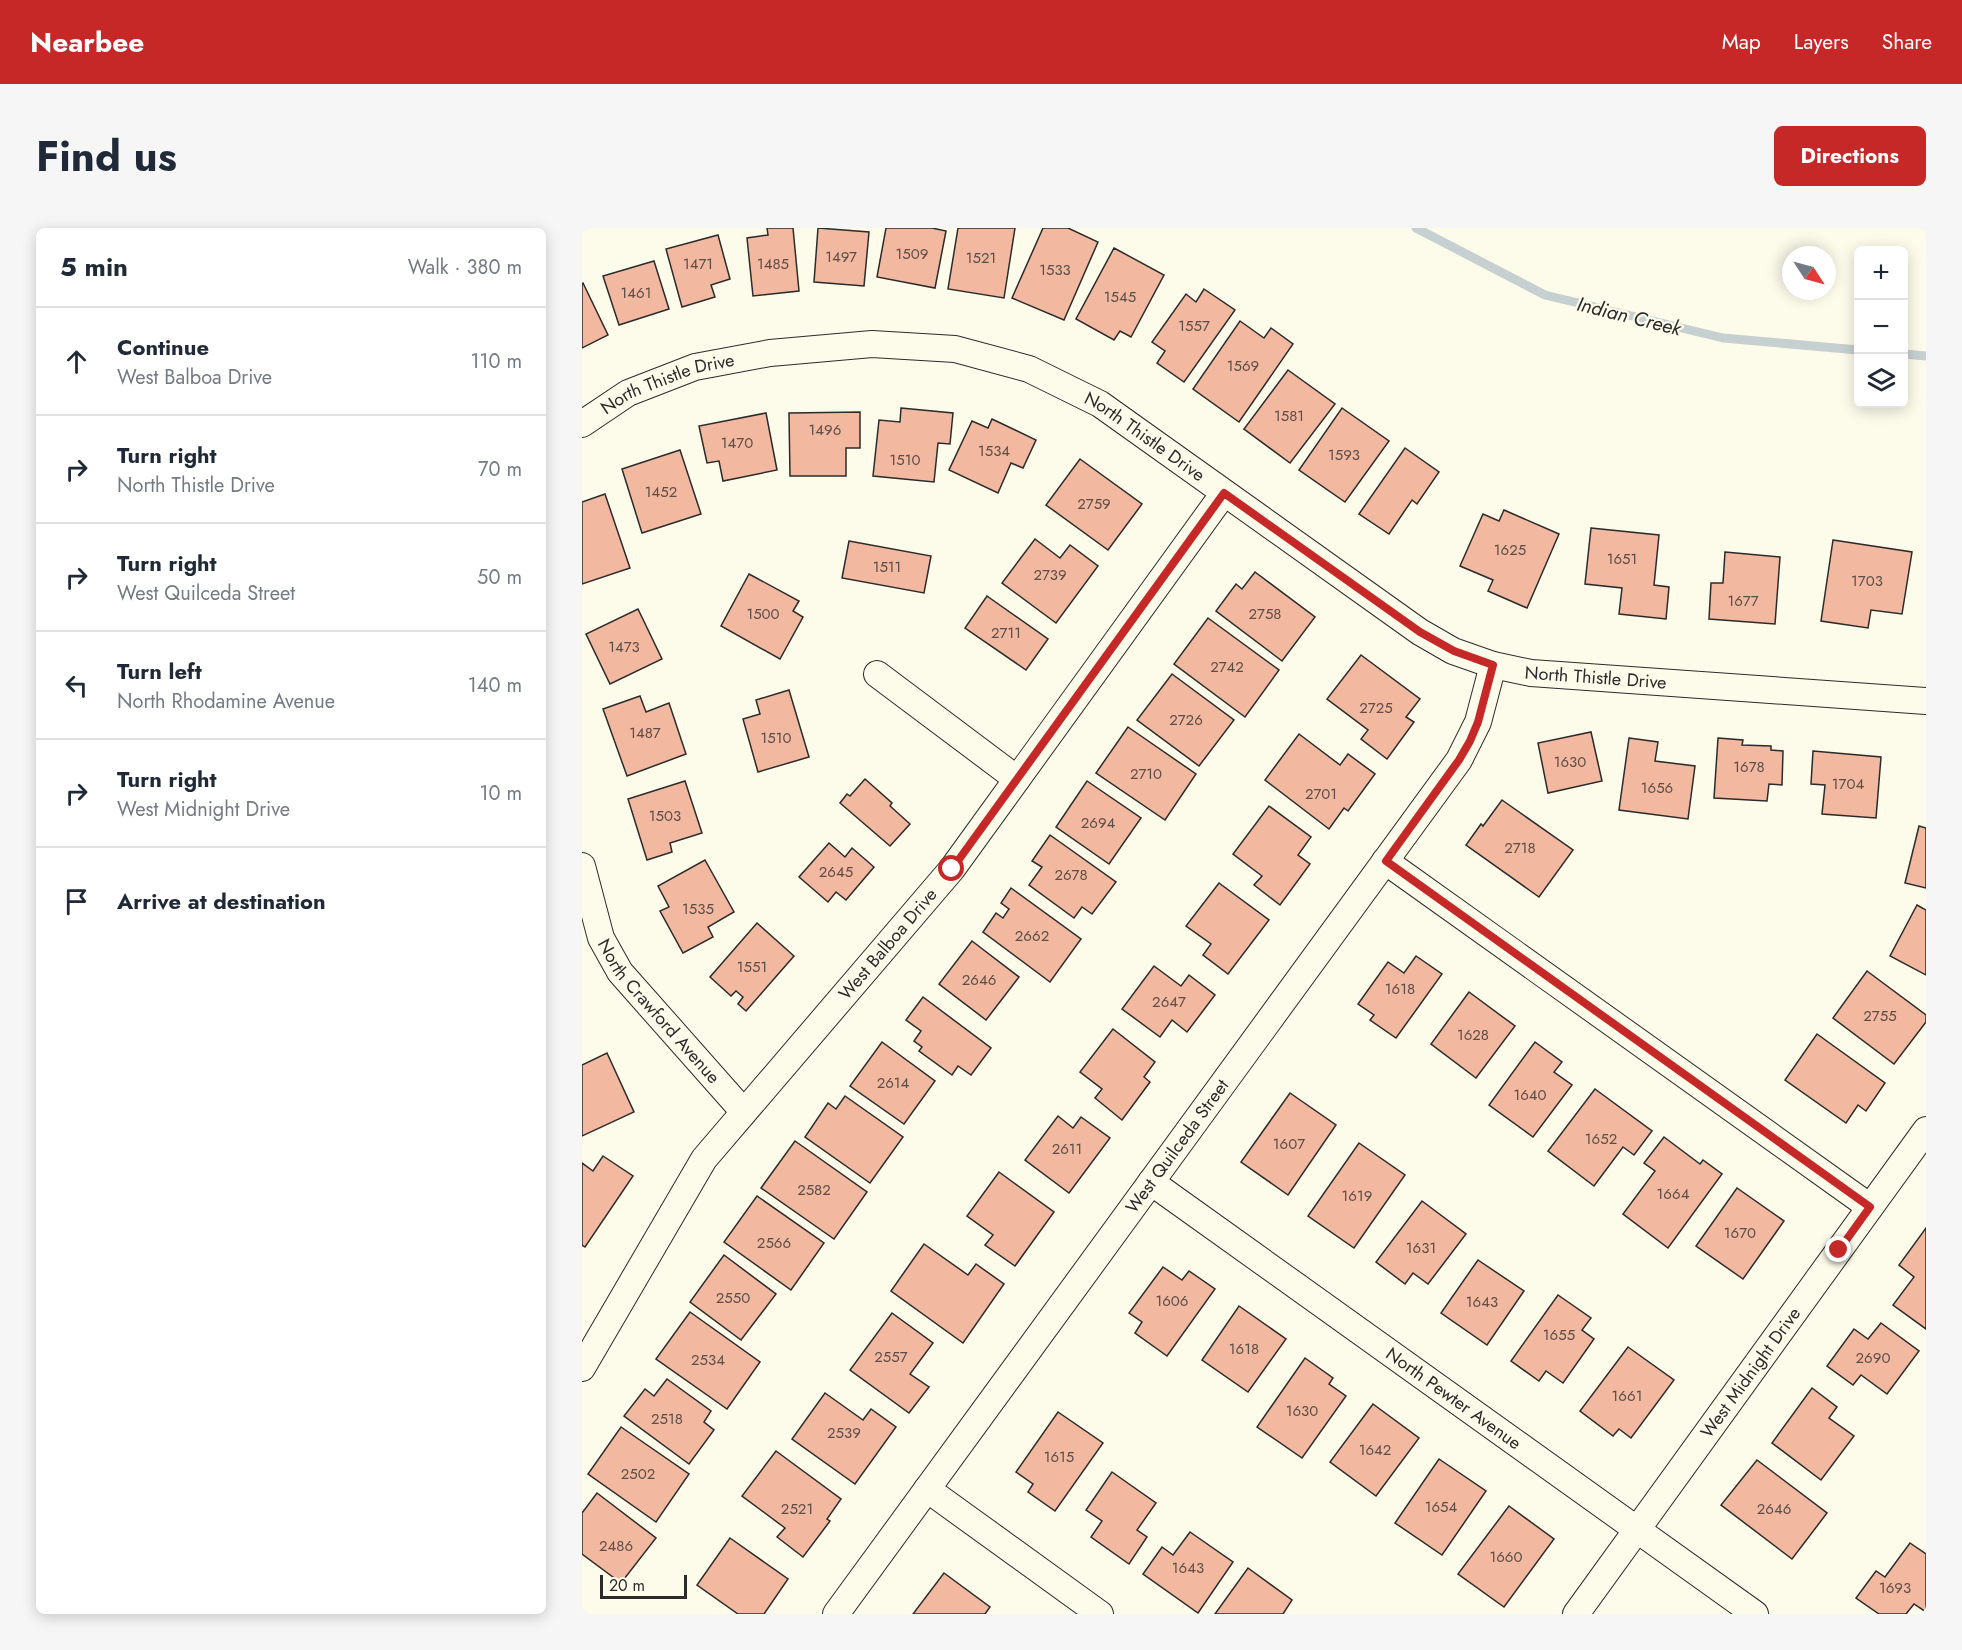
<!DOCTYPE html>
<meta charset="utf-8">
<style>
body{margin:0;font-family:Jost,sans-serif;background:#f6f6f7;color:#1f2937}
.controls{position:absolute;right:18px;top:18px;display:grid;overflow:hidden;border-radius:9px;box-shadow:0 3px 15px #0003}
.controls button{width:54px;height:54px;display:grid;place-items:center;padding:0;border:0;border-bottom:2px solid #e0e1e3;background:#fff;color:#1f2937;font:30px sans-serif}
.compass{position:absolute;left:1200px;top:18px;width:54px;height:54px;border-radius:50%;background:#fff;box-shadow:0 3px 15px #0003;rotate:126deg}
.scale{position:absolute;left:18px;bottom:15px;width:87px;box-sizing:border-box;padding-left:6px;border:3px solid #2b2b2b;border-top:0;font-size:16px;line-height:21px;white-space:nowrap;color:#2b2b2b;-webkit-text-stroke:4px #fdfbea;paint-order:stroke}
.stop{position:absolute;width:18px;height:18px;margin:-14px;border:4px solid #c62828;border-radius:50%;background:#fff}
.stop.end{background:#c62828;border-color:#fff;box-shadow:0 2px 6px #0008}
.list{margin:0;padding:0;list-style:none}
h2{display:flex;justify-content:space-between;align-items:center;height:78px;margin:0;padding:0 24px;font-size:26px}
h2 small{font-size:20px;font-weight:400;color:#747a83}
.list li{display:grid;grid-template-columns:39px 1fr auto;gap:18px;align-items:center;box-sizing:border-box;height:108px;padding:0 24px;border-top:2px solid #e0e1e3}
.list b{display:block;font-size:22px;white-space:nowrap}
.list p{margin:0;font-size:20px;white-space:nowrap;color:#747a83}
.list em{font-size:20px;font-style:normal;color:#747a83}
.icon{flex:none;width:33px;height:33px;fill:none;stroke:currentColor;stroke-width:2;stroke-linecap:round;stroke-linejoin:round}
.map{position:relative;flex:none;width:1344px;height:1386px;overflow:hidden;border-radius:9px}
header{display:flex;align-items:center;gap:36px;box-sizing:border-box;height:84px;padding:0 30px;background:#c62828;color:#fff}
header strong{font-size:28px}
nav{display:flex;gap:33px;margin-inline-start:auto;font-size:21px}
.intro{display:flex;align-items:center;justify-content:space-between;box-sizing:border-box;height:144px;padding:0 36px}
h1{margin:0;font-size:42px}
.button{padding:15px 27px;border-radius:9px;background:#c62828;color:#fff;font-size:21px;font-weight:700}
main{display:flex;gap:36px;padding:0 36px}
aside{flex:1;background:#fff;border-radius:9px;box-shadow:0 3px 15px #0003}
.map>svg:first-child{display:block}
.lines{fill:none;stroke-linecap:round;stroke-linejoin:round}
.stream{stroke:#c7d0d0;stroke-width:9}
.building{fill:#f2b8a0;stroke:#2b2b2b;stroke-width:1.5}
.minor-casing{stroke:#2b2b2b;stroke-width:28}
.minor{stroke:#fdfbea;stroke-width:26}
.route{stroke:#c62828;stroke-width:8}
.labels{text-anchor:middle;stroke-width:4.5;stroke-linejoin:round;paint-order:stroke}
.number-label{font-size:15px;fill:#5d4e48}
.street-label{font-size:18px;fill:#2b2b2b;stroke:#fdfbea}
.water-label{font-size:20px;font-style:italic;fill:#2b2b2b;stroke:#fdfbea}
</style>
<header>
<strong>Nearbee</strong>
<nav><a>Map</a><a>Layers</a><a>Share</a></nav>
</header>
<div class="intro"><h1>Find us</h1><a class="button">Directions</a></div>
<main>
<aside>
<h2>5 min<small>Walk · 380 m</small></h2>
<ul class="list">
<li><svg class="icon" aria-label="ahead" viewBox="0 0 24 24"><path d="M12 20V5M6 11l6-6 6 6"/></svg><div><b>Continue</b><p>West Balboa Drive</p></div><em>110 m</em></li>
<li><svg class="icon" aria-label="right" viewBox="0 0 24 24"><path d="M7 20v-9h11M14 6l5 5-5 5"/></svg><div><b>Turn right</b><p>North Thistle Drive</p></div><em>70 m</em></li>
<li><svg class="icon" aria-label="right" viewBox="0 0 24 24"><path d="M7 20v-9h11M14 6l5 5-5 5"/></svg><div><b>Turn right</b><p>West Quilceda Street</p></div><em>50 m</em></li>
<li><svg class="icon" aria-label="left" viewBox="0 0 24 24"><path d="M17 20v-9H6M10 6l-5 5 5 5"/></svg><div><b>Turn left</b><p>North Rhodamine Avenue</p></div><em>140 m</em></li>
<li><svg class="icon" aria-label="right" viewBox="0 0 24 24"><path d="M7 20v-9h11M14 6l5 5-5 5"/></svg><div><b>Turn right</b><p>West Midnight Drive</p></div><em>10 m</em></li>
<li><svg class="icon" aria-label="arrive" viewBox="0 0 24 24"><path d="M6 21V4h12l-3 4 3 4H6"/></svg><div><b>Arrive at destination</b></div></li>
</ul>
</aside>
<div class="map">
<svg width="1344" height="1386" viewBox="0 0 1344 1386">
<rect width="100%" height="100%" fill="#fdfbea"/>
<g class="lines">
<g class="stream">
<polyline points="834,0 963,67 1141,110 1276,122"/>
<polyline points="1322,126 1344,128"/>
</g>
</g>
<g class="building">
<polygon points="185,0 211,0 217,63 171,68 165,10 186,7"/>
<polygon points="236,0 287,4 282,58 232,54"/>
<polygon points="304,0 350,0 364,3 353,60 295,49"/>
<polygon points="376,0 433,0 422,70 366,61"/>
<polygon points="461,0 486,0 516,14 482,92 430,70"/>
<polygon points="136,7 148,51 129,57 133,69 100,79 84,21"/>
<polygon points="532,20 582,47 549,109 538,103 532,112 494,91"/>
<polygon points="72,33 87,81 37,97 21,48"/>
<polygon points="1,55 26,107 0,120 0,56"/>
<polygon points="622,61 653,82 602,154 575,135 583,123 570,114 604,66 614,74"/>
<polygon points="658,93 682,110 689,100 711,116 657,194 611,161"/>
<polygon points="706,142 753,176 708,235 662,201"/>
<polygon points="319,180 371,185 368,216 356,215 352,254 291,248 297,192 318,194"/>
<polygon points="760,180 807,213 763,274 717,242"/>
<polygon points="278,184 278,220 264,220 264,248 208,248 207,185"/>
<polygon points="184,185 195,242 141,253 137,233 125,235 117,198"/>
<polygon points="410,191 454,212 441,240 429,235 416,265 367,242 390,193 406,200"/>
<polygon points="823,220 857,244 835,276 830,272 807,306 777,286"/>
<polygon points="98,222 119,286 60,305 40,241"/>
<polygon points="498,231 560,276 526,322 464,277"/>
<polygon points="23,266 48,340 0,356 0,274"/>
<polygon points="922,282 977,306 945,380 906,363 911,352 878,338 901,286 917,293"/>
<polygon points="1009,300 1077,307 1072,357 1087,359 1084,391 1037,386 1040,360 1003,356"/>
<polygon points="453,311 478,330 488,317 516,338 474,395 420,355"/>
<polygon points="1251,312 1330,324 1320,386 1289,382 1286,400 1239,393"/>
<polygon points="267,313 349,328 342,365 260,350"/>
<polygon points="1143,324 1198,329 1193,396 1127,391 1129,355 1141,355"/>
<polygon points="673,344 733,389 700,433 634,383 654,356 660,361"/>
<polygon points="167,346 217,373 211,383 221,389 198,431 139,398"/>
<polygon points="405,368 466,411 444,442 383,400"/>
<polygon points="56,381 80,431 28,456 4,406"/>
<polygon points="626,390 697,442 663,489 592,436"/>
<polygon points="779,427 838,471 824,489 832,494 805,531 779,511 786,502 745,471"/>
<polygon points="590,446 652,492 617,538 555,492"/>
<polygon points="207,462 227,529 176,544 161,491 178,486 174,472"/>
<polygon points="58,468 64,484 87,475 104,526 45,548 21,481"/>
<polygon points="546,499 614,546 583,592 514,545"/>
<polygon points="1009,504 1020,553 966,565 956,515"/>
<polygon points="717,506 758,537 766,526 793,546 766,583 762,580 747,601 683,552"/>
<polygon points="1047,510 1076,514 1073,533 1113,538 1106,591 1037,582"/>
<polygon points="1136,510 1161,512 1160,517 1189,518 1189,522 1201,523 1200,557 1187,556 1185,573 1132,570"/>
<polygon points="1231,523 1299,529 1294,590 1240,586 1243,557 1229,556"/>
<polygon points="283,551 310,575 308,578 328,596 308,618 258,575 265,566 268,568"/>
<polygon points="103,553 120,605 88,615 90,624 65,632 46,571"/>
<polygon points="505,553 559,590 527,636 474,599"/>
<polygon points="920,572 991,622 957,669 884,617 899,596 901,598"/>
<polygon points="687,578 729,609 716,627 728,636 698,677 672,657 680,648 651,626"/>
<polygon points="1337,598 1344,600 1344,660 1323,655"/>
<polygon points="468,607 534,654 510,686 500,679 492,690 447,657 460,639 450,633"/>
<polygon points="247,615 263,629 270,620 292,639 264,672 254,664 246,674 217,649"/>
<polygon points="123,632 152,684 126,699 131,709 101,725 78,683 87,679 76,658"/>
<polygon points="637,655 687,692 646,746 621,727 629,716 604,698"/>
<polygon points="429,660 499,711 468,754 401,704 414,685 421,690 427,681 419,675"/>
<polygon points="1335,677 1344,682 1344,747 1308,728"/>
<polygon points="175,695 212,728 164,783 156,776 161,769 154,763 149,768 128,749"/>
<polygon points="390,713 437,749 404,792 357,756"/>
<polygon points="834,728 860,746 814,810 788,792 792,787 776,776 806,734 822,745"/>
<polygon points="572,738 599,758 607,747 633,767 605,804 590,792 578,809 540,781"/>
<polygon points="1285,743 1344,787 1344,794 1312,836 1251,790"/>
<polygon points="887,764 933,798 894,850 849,816"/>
<polygon points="341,769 409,820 389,847 376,838 370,847 337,823 340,819 332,813 339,803 324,792"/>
<polygon points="531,801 573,834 562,849 568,854 540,892 513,870 520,861 498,844"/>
<polygon points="1235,806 1303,855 1284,883 1276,877 1264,895 1203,852"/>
<polygon points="300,814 353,853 322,896 268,858"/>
<polygon points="953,814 980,834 972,844 990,857 951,909 907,877"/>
<polygon points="25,825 52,884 0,908 0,837"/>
<polygon points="1013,861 1070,903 1052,927 1041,919 1012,958 966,923"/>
<polygon points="708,865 754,897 706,967 659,934"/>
<polygon points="263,868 321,909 288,955 223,909 246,875 254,881"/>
<polygon points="476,888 491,900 499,889 528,910 487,965 443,932"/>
<polygon points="1082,909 1118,936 1121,932 1140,946 1086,1020 1041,986 1073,943 1062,935"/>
<polygon points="213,913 285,964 252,1011 179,960"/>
<polygon points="777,915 823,947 772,1020 726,988"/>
<polygon points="21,928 51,948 3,1019 0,1017 0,935 11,943"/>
<polygon points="417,944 472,984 433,1038 403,1017 411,1007 385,988"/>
<polygon points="1155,960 1202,993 1161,1051 1114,1018"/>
<polygon points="175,968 242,1015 209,1062 142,1014"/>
<polygon points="840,973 884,1006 846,1056 831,1045 823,1056 794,1034"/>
<polygon points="1344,1000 1344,1101 1311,1077 1332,1049 1317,1037"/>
<polygon points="342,1016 386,1047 394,1036 422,1056 381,1115 309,1063"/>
<polygon points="142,1027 194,1066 159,1112 108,1074"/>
<polygon points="896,1032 942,1063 905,1117 859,1085"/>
<polygon points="581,1039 600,1052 607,1043 633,1061 585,1128 553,1105 560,1094 547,1085"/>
<polygon points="976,1067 1009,1090 1000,1102 1012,1111 981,1155 964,1143 957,1153 929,1133"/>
<polygon points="657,1078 704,1111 666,1164 620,1132"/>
<polygon points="108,1084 178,1134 145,1181 74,1131"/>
<polygon points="310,1085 351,1115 328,1146 347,1159 327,1185 268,1142"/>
<polygon points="1299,1095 1337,1123 1305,1166 1279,1147 1271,1157 1245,1138 1272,1101 1286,1111"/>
<polygon points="1046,1119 1092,1152 1049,1210 1037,1201 1031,1208 998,1183"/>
<polygon points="723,1130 751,1150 747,1156 764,1168 720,1230 675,1199"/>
<polygon points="85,1151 129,1183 122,1194 132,1202 107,1236 42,1188 63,1161 72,1168"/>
<polygon points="1230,1160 1255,1179 1247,1190 1272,1208 1239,1252 1190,1215"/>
<polygon points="243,1165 281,1192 289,1181 314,1199 273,1256 210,1211"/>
<polygon points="791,1176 837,1210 794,1268 748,1234"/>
<polygon points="476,1184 521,1215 473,1283 446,1264 451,1256 434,1244"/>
<polygon points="39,1199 107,1246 74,1294 6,1246"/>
<polygon points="194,1223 259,1271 245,1291 248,1293 221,1329 195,1309 203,1300 160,1268"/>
<polygon points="857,1231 904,1263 860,1327 813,1295"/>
<polygon points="1175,1232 1245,1285 1210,1331 1139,1277"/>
<polygon points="530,1244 574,1275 555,1302 565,1309 547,1336 509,1309 520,1293 504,1282"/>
<polygon points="15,1265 74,1310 39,1355 0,1326 0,1285"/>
<polygon points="927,1278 972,1311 922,1379 876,1346"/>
<polygon points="608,1304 651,1334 616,1385 561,1346 580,1319 591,1327"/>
<polygon points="148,1310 206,1351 182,1386 156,1386 115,1357"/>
<polygon points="1328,1315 1344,1326 1344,1384 1332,1376 1324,1386 1297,1386 1274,1370 1294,1343 1303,1349"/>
<polygon points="666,1340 710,1372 701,1386 633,1386"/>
<polygon points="362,1345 408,1379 403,1386 331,1386"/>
</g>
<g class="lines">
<g class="minor-casing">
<g id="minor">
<path id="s1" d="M 0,196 L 46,165 L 113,139 L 188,125 L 290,116 L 373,121 L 447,141 L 518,176 L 838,404 L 871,423 L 911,437 L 949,445 L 1344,473"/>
<polyline points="295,446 435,551"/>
<polyline points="803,633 1288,979"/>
<path id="s2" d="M 0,638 L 19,710 L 38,744 L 161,883"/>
<path id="s3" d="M 569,954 L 1173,1386"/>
<path id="s4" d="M 0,1140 L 122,931 L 370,641 L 642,265"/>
<polyline points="345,1261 518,1386"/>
<path id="s5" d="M 254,1386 L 877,532 L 896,494 L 911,437"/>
<path id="s6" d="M 994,1386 L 1344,902"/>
</g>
</g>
<use href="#minor" class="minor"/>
</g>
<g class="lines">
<polyline class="route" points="370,641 642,265 838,404 872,423 911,437 896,494 888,513 877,532 804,633 1288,979 1257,1022"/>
</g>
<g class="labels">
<g class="number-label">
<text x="330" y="31">1509</text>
<text x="259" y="34">1497</text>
<text x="399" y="35">1521</text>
<text x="116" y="41">1471</text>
<text x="191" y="41">1485</text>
<text x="473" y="47">1533</text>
<text x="54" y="70">1461</text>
<text x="538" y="74">1545</text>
<text x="612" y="103">1557</text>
<text x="661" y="143">1569</text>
<text x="707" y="193">1581</text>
<text x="243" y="207">1496</text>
<text x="155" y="220">1470</text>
<text x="412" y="228">1534</text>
<text x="762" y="232">1593</text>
<text x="323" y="237">1510</text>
<text x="79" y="269">1452</text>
<text x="512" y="281">2759</text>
<text x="928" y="327">1625</text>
<text x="1040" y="336">1651</text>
<text x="305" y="344">1511</text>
<text x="468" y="352">2739</text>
<text x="1285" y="358">1703</text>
<text x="1161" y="378">1677</text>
<text x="181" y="391">1500</text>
<text x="683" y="391">2758</text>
<text x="424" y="410">2711</text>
<text x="42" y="424">1473</text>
<text x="645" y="444">2742</text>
<text x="794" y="485">2725</text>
<text x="604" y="497">2726</text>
<text x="63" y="510">1487</text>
<text x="194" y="515">1510</text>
<text x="988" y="539">1630</text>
<text x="1167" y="544">1678</text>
<text x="564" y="551">2710</text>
<text x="1266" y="561">1704</text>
<text x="1075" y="565">1656</text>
<text x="739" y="571">2701</text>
<text x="83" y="593">1503</text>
<text x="516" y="600">2694</text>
<text x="938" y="625">2718</text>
<text x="254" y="649">2645</text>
<text x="489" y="652">2678</text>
<text x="116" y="686">1535</text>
<text x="450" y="713">2662</text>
<text x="170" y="744">1551</text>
<text x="397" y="757">2646</text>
<text x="818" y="766">1618</text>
<text x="587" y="779">2647</text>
<text x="1298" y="793">2755</text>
<text x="891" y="812">1628</text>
<text x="311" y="860">2614</text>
<text x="948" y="872">1640</text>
<text x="1019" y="916">1652</text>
<text x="707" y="921">1607</text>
<text x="485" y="926">2611</text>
<text x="232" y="967">2582</text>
<text x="1091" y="971">1664</text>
<text x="775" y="973">1619</text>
<text x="1158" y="1010">1670</text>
<text x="192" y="1020">2566</text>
<text x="839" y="1025">1631</text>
<text x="151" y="1075">2550</text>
<text x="590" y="1078">1606</text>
<text x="900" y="1079">1643</text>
<text x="977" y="1112">1655</text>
<text x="662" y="1126">1618</text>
<text x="309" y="1134">2557</text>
<text x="1291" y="1135">2690</text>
<text x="126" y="1137">2534</text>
<text x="1045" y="1173">1661</text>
<text x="720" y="1188">1630</text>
<text x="85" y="1196">2518</text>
<text x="262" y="1210">2539</text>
<text x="793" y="1227">1642</text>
<text x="477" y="1234">1615</text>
<text x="56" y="1251">2502</text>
<text x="859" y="1284">1654</text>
<text x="215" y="1286">2521</text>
<text x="1192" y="1286">2646</text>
<text x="34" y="1323">2486</text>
<text x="924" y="1334">1660</text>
<text x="606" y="1345">1643</text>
<text x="1313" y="1365">1693</text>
</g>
<g class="street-label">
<text dy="6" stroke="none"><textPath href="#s1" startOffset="96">North Thistle Drive</textPath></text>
<text dy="6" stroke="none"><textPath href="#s1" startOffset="600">North Thistle Drive</textPath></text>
<text dy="6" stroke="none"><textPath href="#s1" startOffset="1122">North Thistle Drive</textPath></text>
<text dy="6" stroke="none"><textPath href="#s4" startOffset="525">West Balboa Drive</textPath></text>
<text dy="6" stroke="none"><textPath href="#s2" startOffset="168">North Crawford Avenue</textPath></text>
<text dy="6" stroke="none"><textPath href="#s5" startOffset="579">West Quilceda Street</textPath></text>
<text dy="6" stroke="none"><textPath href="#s6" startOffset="298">West Midnight Drive</textPath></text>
<text dy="6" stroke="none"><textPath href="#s3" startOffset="372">North Pewter Avenue</textPath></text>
</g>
<g class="water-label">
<text transform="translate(1047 88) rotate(14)" y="7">Indian Creek</text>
</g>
</g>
</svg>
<div class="controls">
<button>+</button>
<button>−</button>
<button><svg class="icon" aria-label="layers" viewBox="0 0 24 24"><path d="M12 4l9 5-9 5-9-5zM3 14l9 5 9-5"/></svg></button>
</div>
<svg class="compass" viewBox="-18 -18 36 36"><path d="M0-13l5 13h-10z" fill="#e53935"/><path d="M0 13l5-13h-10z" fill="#747a83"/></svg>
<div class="scale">20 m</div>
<div class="stop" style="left:370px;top:641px"></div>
<div class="stop end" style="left:1257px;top:1022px"></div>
</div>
</main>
